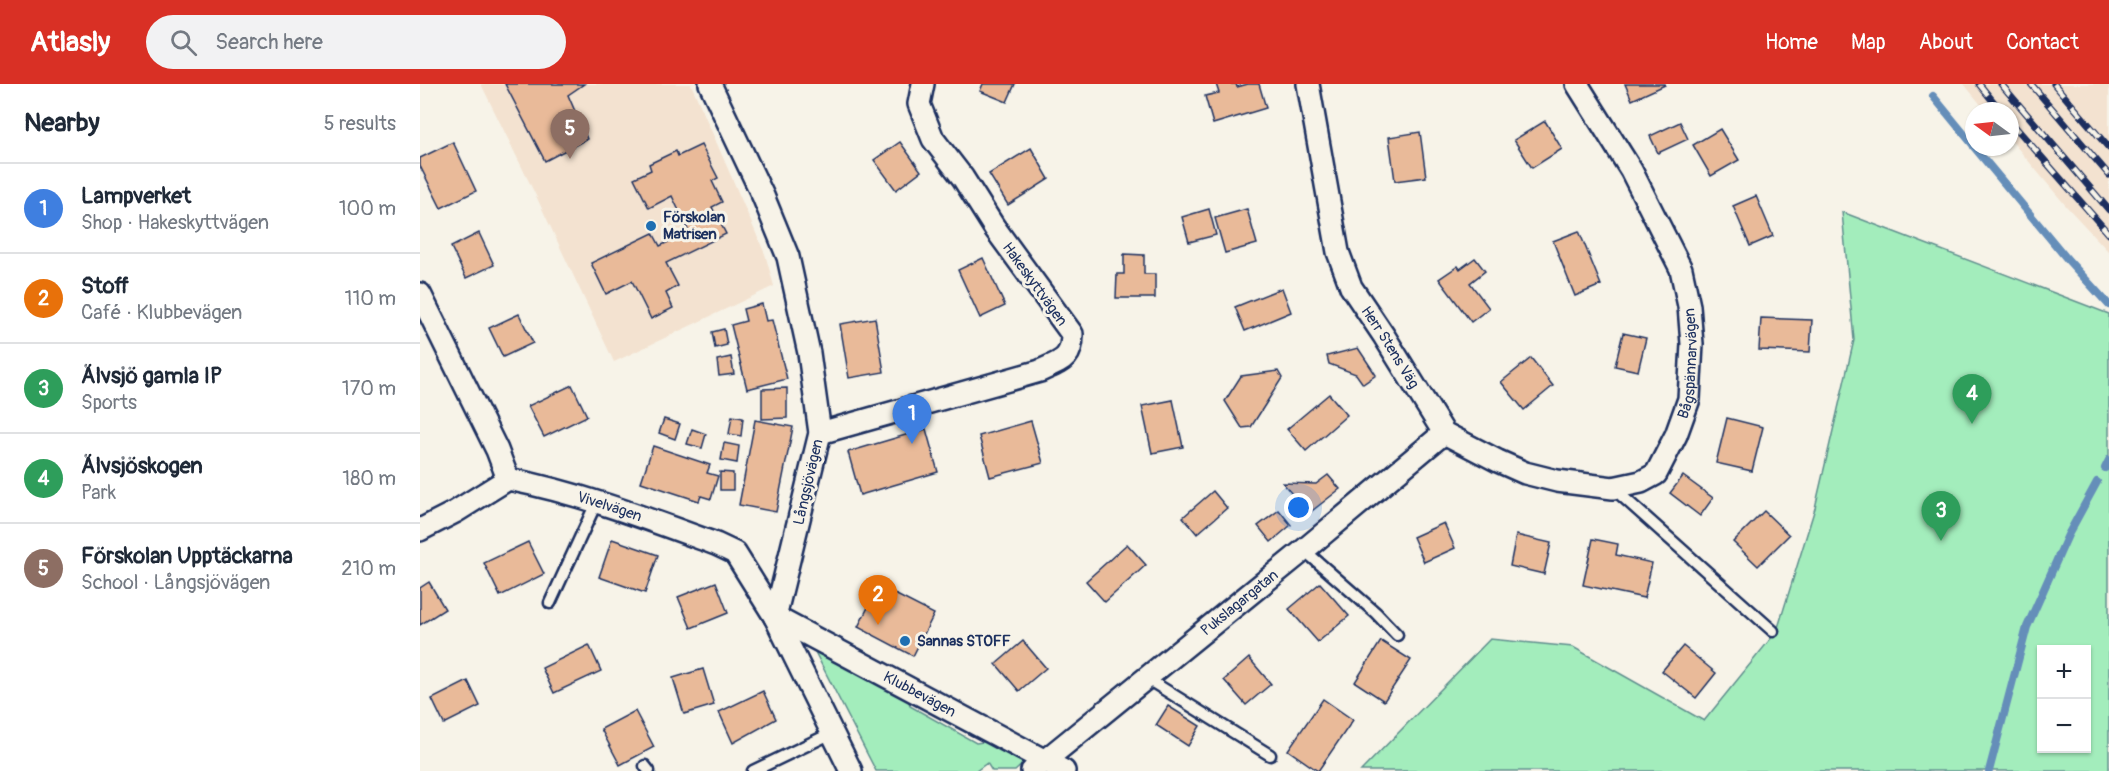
<!DOCTYPE html>
<meta charset="utf-8">
<style>
body{margin:0;font-family:Pangolin,sans-serif;background:#f2f2f3;color:#1f2937}
.controls{position:absolute;right:18px;bottom:18px;display:grid;overflow:hidden;border-radius:0px;box-shadow:0 2px 4px #0004}
.controls button{width:54px;height:54px;display:grid;place-items:center;padding:0;border:0;border-bottom:2px solid #e0e1e3;background:#fff;color:#1f2937;font:30px sans-serif}
.compass{position:absolute;left:1545px;top:18px;width:54px;height:54px;border-radius:50%;background:#fff;box-shadow:0 2px 4px #0004;rotate:285deg}
.you{position:absolute;left:879px;top:424px;width:21px;height:21px;margin:-15px;border:4px solid #fff;border-radius:50%;background:#1a73e8;box-shadow:0 0 0 9px #1a73e833}
.badge{display:grid;place-items:center;width:39px;height:39px;border-radius:50%;background:#d93025;color:#fff;font-size:20px;font-weight:700}
.pin{position:absolute;translate:-50% -50px;filter:drop-shadow(0 2px 3px #0008)}
.pin::after{content:'';position:absolute;top:32px;width:21px;height:18px;background:inherit;clip-path:polygon(0 0,100% 0,50% 100%)}
.list{margin:0;padding:0;list-style:none}
h2{display:flex;justify-content:space-between;align-items:center;height:78px;margin:0;padding:0 24px;font-size:26px}
h2 small{font-size:20px;font-weight:400;color:#747a83}
.list li{display:grid;grid-template-columns:39px 1fr auto;gap:18px;align-items:center;box-sizing:border-box;height:90px;padding:0 24px;border-top:2px solid #e0e1e3}
.list b{display:block;font-size:22px;white-space:nowrap}
.list p{margin:0;font-size:20px;white-space:nowrap;color:#747a83}
.list em{font-size:20px;font-style:normal;color:#747a83}
.icon{flex:none;width:33px;height:33px;fill:none;stroke:currentColor;stroke-width:2;stroke-linecap:round;stroke-linejoin:round}
.map{position:relative;flex:none;width:1689px;height:687px;overflow:hidden}
header{display:flex;align-items:center;gap:36px;box-sizing:border-box;height:84px;padding:0 30px;background:#d93025;color:#fff}
header strong{font-size:28px}
nav{display:flex;gap:33px;margin-inline-start:auto;font-size:21px}
.search{width:420px;height:54px;background:#f2f2f3;display:flex;align-items:center;gap:15px;box-sizing:border-box;padding:0 21px;border-radius:33px;color:#747a83;font-size:22px}
main{display:flex}
aside{flex:1;background:#fff}
.map>svg:first-child{display:block}
.built{fill:#f3e2d0}
.green{fill:#a3edbc;stroke:#5f8e8d;stroke-width:1.5;fill-rule:evenodd}
.lines{fill:none;stroke-linecap:round;stroke-linejoin:round}
.stream{stroke:#658eb9;stroke-width:8}
.building{fill:#e9ba99;stroke:#1b2f5e;stroke-width:1.5}
.lane-casing{stroke:#1b2f5e;stroke-width:15}
.street-casing{stroke:#1b2f5e;stroke-width:26}
.lane{stroke:#f7f3e8;stroke-width:10}
.street{stroke:#f7f3e8;stroke-width:21}
.rail-casing{stroke:#1b2f5e;stroke-width:7}
.rail{stroke:#f7f3e8;stroke-width:4.5;stroke-dasharray:14;stroke-linecap:butt}
.poi-dot{fill:#1f6fb2;stroke:#f7f3e8;stroke-width:2}
.labels{text-anchor:middle;stroke-width:6;stroke-linejoin:round;paint-order:stroke}
.poi-label{font-size:15px;font-weight:bold;fill:#1b2f5e;stroke:#f7f3e8;text-anchor:start}
.street-label{font-size:15px;fill:#1b2f5e;stroke:#f7f3e8}
</style>
<header>
<strong>Atlasly</strong>
<div class="search"><svg class="icon" aria-label="search" viewBox="0 0 24 24"><circle cx="10" cy="10" r="6"/><path d="M15 15l6 6"/></svg>Search here</div>
<nav><a>Home</a><a>Map</a><a>About</a><a>Contact</a></nav>
</header>
<main>
<aside>
<h2>Nearby<small>5 results</small></h2>
<ul class="list">
<li><span class="badge" style="background:#3f7fe0">1</span><div><b>Lampverket</b><p>Shop · Hakeskyttvägen</p></div><em>100 m</em></li>
<li><span class="badge" style="background:#e8710a">2</span><div><b>Stoff</b><p>Café · Klubbevägen</p></div><em>110 m</em></li>
<li><span class="badge" style="background:#2e9e5b">3</span><div><b>Älvsjö gamla IP</b><p>Sports</p></div><em>170 m</em></li>
<li><span class="badge" style="background:#2e9e5b">4</span><div><b>Älvsjöskogen</b><p>Park</p></div><em>180 m</em></li>
<li><span class="badge" style="background:#8d6e63">5</span><div><b>Förskolan Upptäckarna</b><p>School · Långsjövägen</p></div><em>210 m</em></li>
</ul>
</aside>
<div class="map">
<svg width="1689" height="687" viewBox="0 0 1689 687">
<rect width="100%" height="100%" fill="#f7f3e8"/>
<filter id="ink" filterUnits="userSpaceOnUse"><feTurbulence type="fractalNoise" baseFrequency=".0167" numOctaves="2"/><feDisplacementMap in="SourceGraphic" scale="12" xChannelSelector="R" yChannelSelector="G"/><feConvolveMatrix kernelMatrix="1 2 1 2 8 2 1 2 1" color-interpolation-filters="sRGB"/></filter>
<g filter="url(#ink)">
<g class="built">
<polygon points="61,0 271,0 345,170 354,202 194,278 117,114"/>
<polygon points="1544,0 1689,0 1689,168 1647,123 1590,55 1590,27 1566,27"/>
</g>
<g class="green">
<path d="M 1422,128 L 1689,230 L 1689,687 L 941,687 L 1070,555 L 1153,563 L 1284,637 L 1357,547 L 1395,424 L 1434,256 ZM 1622,566 L 1666,566 L 1666,664 L 1622,664 Z"/>
<polygon points="391,560 488,612 490,622 556,659 571,657 606,677 595,687 572,687 567,679 556,687 456,687"/>
</g>
<g class="lines">
<g class="stream">
<polyline points="1513,12 1554,62"/>
<polyline points="1554,63 1648,176 1689,221"/>
<polyline points="1685,384 1689,376"/>
<polyline points="1569,687 1607,543 1648,451 1677,398"/>
</g>
</g>
<g class="building">
<polygon points="85,0 164,0 148,11 167,55 125,77"/>
<polygon points="563,0 595,0 587,18 560,7"/>
<polygon points="796,0 816,0 817,3 828,0 839,0 846,24 793,40 785,12 799,9"/>
<polygon points="1205,0 1245,0 1245,1 1212,16"/>
<polygon points="1125,37 1142,65 1112,84 1094,56"/>
<polygon points="1260,38 1268,55 1238,69 1230,52"/>
<polygon points="1300,45 1319,76 1291,92 1273,61"/>
<polygon points="1000,48 1006,93 975,97 969,53"/>
<polygon points="33,58 56,107 21,124 0,82 0,74"/>
<polygon points="480,58 501,87 476,106 454,76"/>
<polygon points="281,61 298,94 292,97 302,118 292,123 306,150 246,179 258,202 246,209 253,224 231,235 212,197 186,210 171,179 233,149 240,162 269,148 252,112 229,124 214,94 231,86 229,80 256,67 258,72"/>
<polygon points="611,64 629,95 588,121 569,90"/>
<polygon points="1336,112 1353,152 1330,162 1313,122"/>
<polygon points="789,125 796,151 769,158 762,133"/>
<polygon points="827,125 837,160 805,169 795,134"/>
<polygon points="1159,147 1181,201 1155,212 1133,157"/>
<polygon points="59,149 74,181 46,194 31,163"/>
<polygon points="704,170 724,171 724,190 735,190 735,214 696,214 697,190 704,190"/>
<polygon points="563,174 585,222 560,234 538,186"/>
<polygon points="1055,174 1065,187 1050,199 1069,224 1051,238 1019,195 1038,182 1040,185"/>
<polygon points="862,204 871,228 825,247 815,223"/>
<polygon points="342,220 346,237 352,236 367,295 327,305 311,241 326,237 323,225"/>
<polygon points="99,230 113,259 83,273 69,244"/>
<polygon points="455,234 464,288 429,294 420,240"/>
<polygon points="1341,234 1392,236 1390,268 1339,266"/>
<polygon points="304,245 307,261 295,264 292,248"/>
<polygon points="1203,249 1226,254 1218,287 1195,282"/>
<polygon points="938,264 956,291 943,300 936,290 909,280 907,272"/>
<polygon points="311,273 314,290 299,292 297,276"/>
<polygon points="1111,274 1133,302 1104,326 1081,298"/>
<polygon points="858,287 862,294 831,343 822,344 805,317 821,292"/>
<polygon points="152,301 167,332 124,353 108,322"/>
<polygon points="367,304 367,334 342,335 342,305"/>
<polygon points="909,310 927,331 886,367 867,345"/>
<polygon points="753,316 763,363 732,369 722,322"/>
<polygon points="312,332 323,334 321,352 309,350"/>
<polygon points="1307,334 1343,343 1332,387 1296,379"/>
<polygon points="244,335 260,340 255,355 239,349"/>
<polygon points="335,336 373,343 356,428 319,421"/>
<polygon points="611,337 623,379 570,393 559,352"/>
<polygon points="272,345 286,350 282,364 267,360"/>
<polygon points="506,345 518,388 440,411 428,368"/>
<polygon points="304,359 319,362 317,379 301,376"/>
<polygon points="233,362 290,381 287,389 298,392 291,415 281,412 279,417 221,398"/>
<polygon points="300,388 313,389 313,406 300,406"/>
<polygon points="908,391 920,405 888,430 863,399 896,400"/>
<polygon points="1263,392 1293,414 1280,432 1250,409"/>
<polygon points="793,407 807,424 777,450 763,433"/>
<polygon points="859,426 871,441 851,458 838,442"/>
<polygon points="1344,427 1369,451 1338,482 1313,458"/>
<polygon points="1024,439 1035,464 1004,478 993,453"/>
<polygon points="1096,451 1131,459 1124,490 1090,482"/>
<polygon points="192,455 238,471 225,509 179,493"/>
<polygon points="1173,455 1198,460 1196,471 1232,479 1224,514 1163,501"/>
<polygon points="108,458 124,490 80,512 64,479"/>
<polygon points="707,460 726,481 685,518 666,497"/>
<polygon points="9,498 25,525 0,541 0,504"/>
<polygon points="296,498 308,529 271,544 258,513"/>
<polygon points="900,499 929,532 898,558 869,525"/>
<polygon points="459,502 514,530 493,572 438,543"/>
<polygon points="603,557 626,584 599,607 576,580"/>
<polygon points="961,557 991,576 964,617 935,598"/>
<polygon points="169,561 181,587 134,609 122,584"/>
<polygon points="1263,562 1296,589 1276,614 1242,587"/>
<polygon points="829,574 851,600 826,621 804,596"/>
<polygon points="283,585 294,621 264,630 253,594"/>
<polygon points="48,597 60,622 24,640 12,615"/>
<polygon points="343,607 356,635 313,659 299,628"/>
<polygon points="903,615 933,636 898,687 868,666"/>
<polygon points="748,622 780,642 768,662 736,641"/>
<polygon points="215,627 234,663 200,681 181,645"/>
</g>
<g class="lines">
<g class="lane-casing">
<g id="lane">
<polyline points="1193,404 1353,547"/>
<polyline points="884,466 956,529 977,551"/>
<polyline points="130,519 177,417"/>
<polyline points="726,594 850,671"/>
<polyline points="225,682 229,687"/>
<polyline points="333,687 412,649"/>
</g>
</g>
<g class="street-casing">
<g id="street">
<polyline points="290,0 343,112 368,173 389,269 400,349 355,533"/>
<path id="s1" d="M 888,0 L 918,168 L 931,203 L 964,252 L 1024,349 L 1078,377 L 1105,389 L 1137,397 L 1193,404 L 1221,398 L 1236,390 L 1256,351 L 1269,315 L 1272,260 L 1269,222 L 1261,185 L 1211,86 L 1157,0"/>
<polyline points="0,210 77,366 88,395"/>
<path d="M 400,349 L 620,287 C 641,277 652,276 652,250 L 574,143 L 543,94 L 513,55 L 499,20 L 503,0"/>
<path id="s2" d="M 0,446 L 35,428 L 88,395 C 160,409 228,435 296,460 L 315,469 L 355,533 L 431,687"/>
<path id="s3" d="M 355,533 L 644,687"/>
<path id="s4" d="M 612,687 L 884,466 L 1024,349"/>
</g>
</g>
<use href="#lane" class="lane"/>
<use href="#street" class="street"/>
<g class="rail-casing">
<g id="rail">
<polyline points="1559,0 1581,27"/>
<polyline points="1581,0 1689,126"/>
<polyline points="1611,0 1689,91"/>
<polyline points="1634,0 1689,64"/>
<polyline points="1590,37 1689,150"/>
</g>
</g>
<use href="#rail" class="rail"/>
</g>
</g>
<g class="poi-dot">
<circle cx="231" cy="142" r="6"/>
<circle cx="485" cy="557" r="6"/>
</g>
<g class="labels">
<g class="poi-label">
<text x="243" y="138">Förskolan<tspan x="243" dy="17">Matrisen</tspan></text>
<text x="497" y="562">Sannas STOFF</text>
</g>
<g class="street-label">
<text transform="translate(615 200) rotate(54)" y="5">Hakeskyttvägen</text>
<text dy="5" stroke="none"><textPath href="#s1" startOffset="280">Herr Stens Väg</textPath></text>
<text dy="5" stroke="none"><textPath href="#s1" startOffset="724">Bågspännarvägen</textPath></text>
<text transform="translate(388 398) rotate(-77)" y="5">Långsjövägen</text>
<text dy="5" stroke="none"><textPath href="#s2" startOffset="207">Vivelvägen</textPath></text>
<text dy="5" stroke="none"><textPath href="#s4" startOffset="267">Pukslagargatan</textPath></text>
<text dy="5" stroke="none"><textPath href="#s3" startOffset="164">Klubbevägen</textPath></text>
</g>
</g>
</svg>
<div class="controls">
<button>+</button>
<button>−</button>
</div>
<svg class="compass" viewBox="-18 -18 36 36"><path d="M0-13l5 13h-10z" fill="#e53935"/><path d="M0 13l5-13h-10z" fill="#747a83"/></svg>
<div class="you"></div>
<div class="pin badge" style="left:492px;top:360px;background:#3f7fe0">1</div>
<div class="pin badge" style="left:458px;top:541px;background:#e8710a">2</div>
<div class="pin badge" style="left:1521px;top:457px;background:#2e9e5b">3</div>
<div class="pin badge" style="left:1552px;top:340px;background:#2e9e5b">4</div>
<div class="pin badge" style="left:150px;top:75px;background:#8d6e63">5</div>
</div>
</main>
